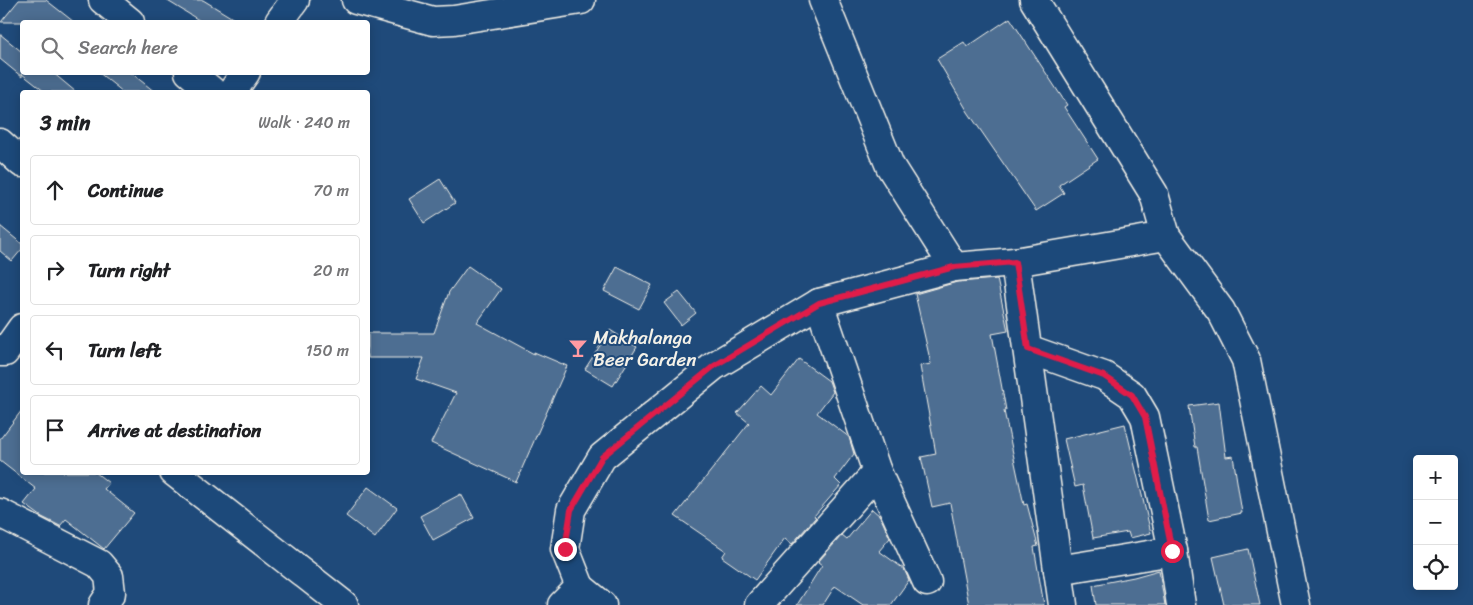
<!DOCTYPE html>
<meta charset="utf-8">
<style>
body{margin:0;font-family:Sriracha,sans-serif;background:#f2f2f2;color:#202124}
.controls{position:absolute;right:15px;bottom:15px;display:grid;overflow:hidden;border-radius:5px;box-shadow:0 2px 12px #0003}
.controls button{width:45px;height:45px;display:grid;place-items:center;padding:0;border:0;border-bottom:1px solid #e0e0e0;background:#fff;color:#202124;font:25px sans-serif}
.stop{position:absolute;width:15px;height:15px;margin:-11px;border:4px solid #e11d48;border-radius:50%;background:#fff}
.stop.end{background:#e11d48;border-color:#fff;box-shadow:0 1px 5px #0008}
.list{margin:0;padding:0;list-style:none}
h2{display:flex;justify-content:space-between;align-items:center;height:65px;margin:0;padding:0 20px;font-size:21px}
h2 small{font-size:16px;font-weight:400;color:#757577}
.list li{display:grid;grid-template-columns:32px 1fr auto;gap:15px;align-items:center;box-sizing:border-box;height:70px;margin:0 10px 10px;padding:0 10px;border:1px solid #e0e0e0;border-radius:5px}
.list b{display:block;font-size:19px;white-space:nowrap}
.list em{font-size:16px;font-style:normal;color:#757577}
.icon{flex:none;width:28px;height:28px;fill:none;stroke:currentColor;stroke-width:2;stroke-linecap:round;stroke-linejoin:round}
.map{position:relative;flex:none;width:1473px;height:605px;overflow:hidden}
.search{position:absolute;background:#fff;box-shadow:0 2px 12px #0003;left:20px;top:20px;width:350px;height:55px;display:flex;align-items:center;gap:12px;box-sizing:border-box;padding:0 18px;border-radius:5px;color:#757577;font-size:19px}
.panel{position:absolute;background:#fff;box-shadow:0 2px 12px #0003;left:20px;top:90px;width:350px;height:385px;border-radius:5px}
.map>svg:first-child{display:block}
.building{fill:#4d6e92;stroke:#f4f1e8}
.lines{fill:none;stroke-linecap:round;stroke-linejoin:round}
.street-casing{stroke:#f4f1e8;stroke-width:31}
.street{stroke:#1f4a7a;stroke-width:28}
.route{stroke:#e11d48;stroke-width:6}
.labels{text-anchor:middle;stroke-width:4;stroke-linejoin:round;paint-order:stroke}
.poi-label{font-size:19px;fill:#f4f1e8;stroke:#1f4a7a;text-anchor:start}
</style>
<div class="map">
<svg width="1473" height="605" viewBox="0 0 1473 605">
<rect width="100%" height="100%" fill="#1f4a7a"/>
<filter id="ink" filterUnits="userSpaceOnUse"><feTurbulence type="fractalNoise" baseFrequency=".02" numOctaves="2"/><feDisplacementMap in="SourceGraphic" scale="10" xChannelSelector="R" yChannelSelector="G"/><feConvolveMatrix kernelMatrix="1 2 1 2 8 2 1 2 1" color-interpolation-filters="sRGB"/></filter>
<g filter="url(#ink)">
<g class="building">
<polygon points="19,0 46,0 74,22 1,22"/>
<polygon points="166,0 203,0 239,22 202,22"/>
<polygon points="1010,18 1067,105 1064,107 1098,159 1059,185 1064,193 1036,211 968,112 937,59 964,42 967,47"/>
<polygon points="0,34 22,52 22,72 52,72 76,92 45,92 22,74 22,77 0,59"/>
<polygon points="98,72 130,72 155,92 123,92"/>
<polygon points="440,179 455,203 424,223 409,199"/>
<polygon points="0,226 22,244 22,249 12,261 0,251"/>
<polygon points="468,266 501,289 477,323 534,354 534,352 567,366 516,482 431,443 456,393 416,379 424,358 368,358 368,333 434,333 449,292"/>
<polygon points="617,267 652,285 639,309 604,291"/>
<polygon points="997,279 1008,331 992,334 1006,410 1004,411 1024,505 1027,504 1038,546 1034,547 1044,605 969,605 950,503 932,507 921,457 936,454 920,366 931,364 915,294 957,282"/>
<polygon points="679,292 696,313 681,325 664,303"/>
<polygon points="610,330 637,347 613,386 585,369"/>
<polygon points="799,359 829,381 833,392 817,413 849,437 854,454 835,479 841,485 814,516 816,517 792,544 785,538 755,580 722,557 726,551 675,516 749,423 737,413 761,386 771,395"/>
<polygon points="1219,402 1226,457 1233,456 1242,513 1209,520 1197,447 1195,447 1189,406"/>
<polygon points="22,410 22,472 95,472 109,483 104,489 134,513 104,549 66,519 60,526 42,517 24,504 36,489 0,461 0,439"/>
<polygon points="1125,424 1151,533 1130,538 1128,532 1093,538 1083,485 1075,487 1064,439"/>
<polygon points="368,487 397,508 375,538 346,516"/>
<polygon points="461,494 474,518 433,540 420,516"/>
<polygon points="872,509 880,516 890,538 879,551 904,569 909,580 891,605 863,605 835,586 823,605 797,605 822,565 818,562 842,535 847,539"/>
<polygon points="1248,549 1260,605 1224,605 1213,557"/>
<polygon points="1159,570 1165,605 1096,605 1093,585 1134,577"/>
</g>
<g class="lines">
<g class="street-casing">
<g id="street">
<polyline points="103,0 130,22"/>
<polyline points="356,0 433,21 454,20 581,0"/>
<polyline points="823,0 890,166 954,267"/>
<polyline points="1034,0 1154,194 1166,236"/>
<polyline points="279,22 295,0"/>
<polyline points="189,72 213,92"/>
<polyline points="232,92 246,72"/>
<polyline points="0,143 22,163"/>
<polyline points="1015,262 1063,605"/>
<polyline points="819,303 877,472 927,582"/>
<polyline points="1028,349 1104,376 1132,395 1145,417 1173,551"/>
<polyline points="0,352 5,352 22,328"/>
<polyline points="174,472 344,605"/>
<polyline points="0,513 99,564 109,576 111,593 103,605"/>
<polyline points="1058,570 1173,551 1181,605"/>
<polyline points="580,587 565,549 571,510 602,457 714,366 819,303 954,267 1015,262 1166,236 1221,311 1246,360 1296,605"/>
<polyline points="562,605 580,587 602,605"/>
<polyline points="759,605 877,472"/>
</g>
</g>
<use href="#street" class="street"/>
</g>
</g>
<g class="lines" filter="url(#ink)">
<polyline class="route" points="565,549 571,510 602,457 714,366 819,303 954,267 1015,262 1028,349 1104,376 1132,395 1145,417 1172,551"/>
</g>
<defs>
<g id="bar-bare" transform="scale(1.5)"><path d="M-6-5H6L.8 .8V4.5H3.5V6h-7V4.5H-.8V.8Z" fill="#ff9aa2" stroke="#1f4a7a" stroke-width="2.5" paint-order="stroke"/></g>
</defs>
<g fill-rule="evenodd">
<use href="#bar-bare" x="578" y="348"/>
</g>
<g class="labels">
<g class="poi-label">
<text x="593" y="344">Makhalanga<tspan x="593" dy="22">Beer Garden</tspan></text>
</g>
</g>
</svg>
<div class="controls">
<button>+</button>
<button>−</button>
<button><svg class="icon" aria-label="locate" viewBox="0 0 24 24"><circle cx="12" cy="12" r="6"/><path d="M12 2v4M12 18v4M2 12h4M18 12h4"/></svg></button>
</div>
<div class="stop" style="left:1172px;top:551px"></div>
<div class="stop end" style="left:565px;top:549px"></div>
<div class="search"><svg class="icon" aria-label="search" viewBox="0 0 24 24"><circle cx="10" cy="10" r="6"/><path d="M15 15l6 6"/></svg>Search here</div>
<section class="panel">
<h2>3 min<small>Walk · 240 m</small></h2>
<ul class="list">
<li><svg class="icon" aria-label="ahead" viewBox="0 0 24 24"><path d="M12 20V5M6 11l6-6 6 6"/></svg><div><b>Continue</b></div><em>70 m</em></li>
<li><svg class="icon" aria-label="right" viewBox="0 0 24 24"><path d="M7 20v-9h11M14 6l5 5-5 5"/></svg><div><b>Turn right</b></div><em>20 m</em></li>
<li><svg class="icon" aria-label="left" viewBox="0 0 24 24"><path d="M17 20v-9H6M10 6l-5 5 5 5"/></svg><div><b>Turn left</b></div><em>150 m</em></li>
<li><svg class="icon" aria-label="arrive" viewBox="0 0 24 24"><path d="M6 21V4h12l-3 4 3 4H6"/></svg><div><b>Arrive at destination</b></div></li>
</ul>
</section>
</div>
